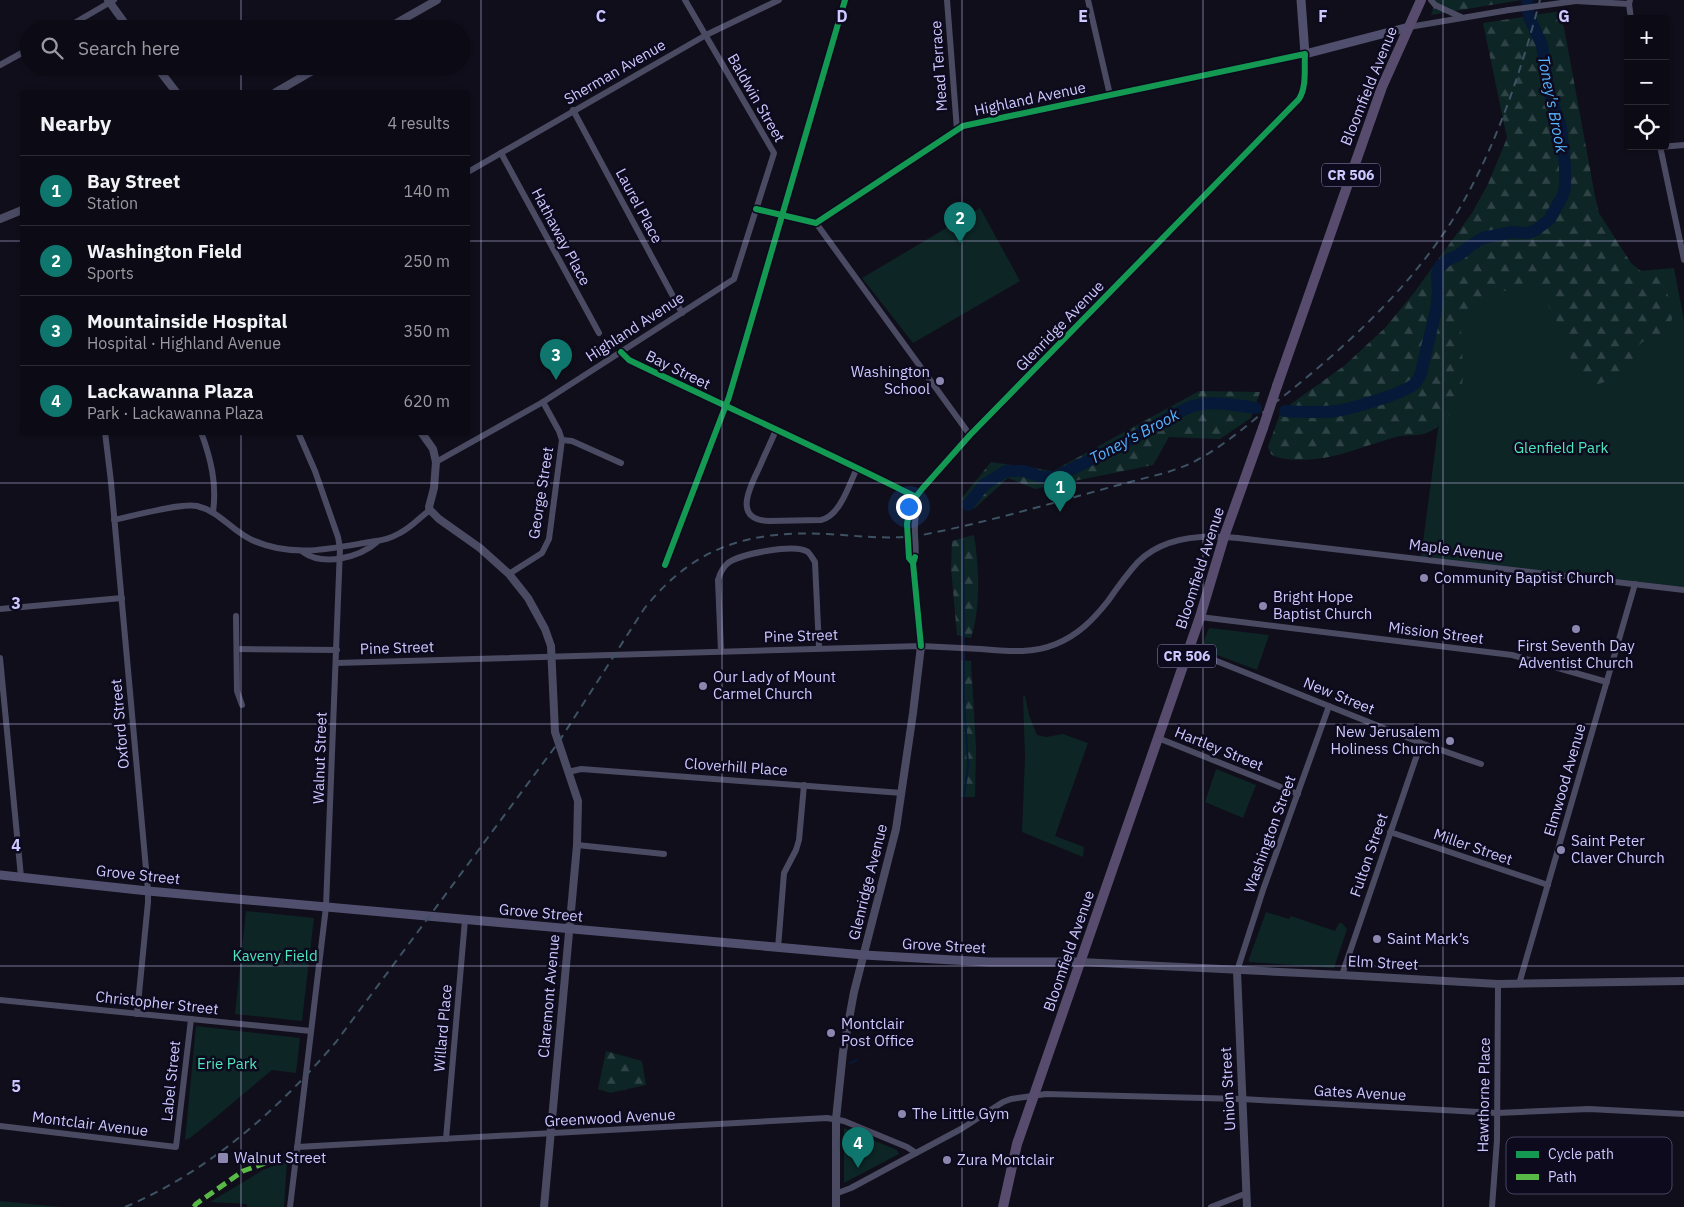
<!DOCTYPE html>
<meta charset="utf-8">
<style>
body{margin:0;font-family:"IBM Plex Sans",sans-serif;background:#15131d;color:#f1f3f6}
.controls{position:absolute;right:15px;top:15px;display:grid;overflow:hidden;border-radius:5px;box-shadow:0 1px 4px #0004}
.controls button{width:45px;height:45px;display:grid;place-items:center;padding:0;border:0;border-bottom:1px solid #2c2b34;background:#0c0a14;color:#f1f3f6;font:25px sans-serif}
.you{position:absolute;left:908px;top:506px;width:18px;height:18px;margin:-12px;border:4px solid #fff;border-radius:50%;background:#1a73e8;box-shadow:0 0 0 8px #1a73e833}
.badge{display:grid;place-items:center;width:32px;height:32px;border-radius:50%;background:#0f766e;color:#fff;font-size:16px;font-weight:700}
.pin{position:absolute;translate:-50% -41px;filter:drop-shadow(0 1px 2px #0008)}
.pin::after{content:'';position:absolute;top:26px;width:18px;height:15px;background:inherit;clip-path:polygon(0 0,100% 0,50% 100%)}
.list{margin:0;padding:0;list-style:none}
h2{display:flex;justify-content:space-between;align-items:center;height:65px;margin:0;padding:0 20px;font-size:21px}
h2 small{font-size:16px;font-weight:400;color:#9a9aa0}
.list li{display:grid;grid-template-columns:32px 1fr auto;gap:15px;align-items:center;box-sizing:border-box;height:70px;padding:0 20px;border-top:1px solid #2c2b34}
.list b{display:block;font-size:19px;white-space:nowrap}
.list p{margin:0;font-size:16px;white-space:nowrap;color:#9a9aa0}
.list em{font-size:16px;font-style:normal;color:#9a9aa0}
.icon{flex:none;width:28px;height:28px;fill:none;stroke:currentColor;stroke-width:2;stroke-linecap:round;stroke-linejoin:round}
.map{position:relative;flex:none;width:1684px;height:1207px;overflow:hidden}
.search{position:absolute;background:#0c0a14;box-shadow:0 1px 4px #0004;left:20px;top:20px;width:450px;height:55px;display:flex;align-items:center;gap:12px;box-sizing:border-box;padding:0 18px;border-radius:28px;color:#9a9aa0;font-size:19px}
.panel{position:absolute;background:#0c0a14;box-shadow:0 1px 4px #0004;left:20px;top:90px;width:450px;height:345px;border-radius:5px}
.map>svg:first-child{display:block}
.green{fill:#0d2525}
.forest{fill:url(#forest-firs)}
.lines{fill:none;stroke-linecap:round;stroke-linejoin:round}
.stream{stroke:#061939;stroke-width:2}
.river{stroke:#061939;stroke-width:12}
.minor{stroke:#4a4a63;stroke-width:6}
.tertiary{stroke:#4a4a63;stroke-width:8}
.secondary{stroke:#504f6e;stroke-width:9}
.primary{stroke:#574c6d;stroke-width:10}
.rail{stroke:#3d5364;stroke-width:2;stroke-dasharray:8 6;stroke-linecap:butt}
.minor-bridge{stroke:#4a4a63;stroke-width:6}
.primary-bridge{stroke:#574c6d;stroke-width:10}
.quiet{stroke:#58b947;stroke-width:5;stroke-dasharray:10 5;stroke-linecap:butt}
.cycleway-casing{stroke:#0d0a1e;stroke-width:9}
.cycleway{stroke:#139951;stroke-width:6}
.grid{fill:none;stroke:#cdc8ff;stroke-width:1;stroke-opacity:0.55}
.poi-dot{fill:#8b87af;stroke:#0d0a1e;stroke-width:2}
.labels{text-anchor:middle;stroke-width:5;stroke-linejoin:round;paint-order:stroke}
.shield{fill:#0d0a1e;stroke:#938fbc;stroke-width:1}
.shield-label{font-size:14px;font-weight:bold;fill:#cdc8ff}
.street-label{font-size:15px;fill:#cdc8ff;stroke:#0d0a1e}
.poi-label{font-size:15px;fill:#cdc8ff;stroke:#0d0a1e;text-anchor:start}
.park-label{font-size:15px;fill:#4ce7bd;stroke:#0d0a1e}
.water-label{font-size:16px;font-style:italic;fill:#56b4ff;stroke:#0d0a1e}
.key{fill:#0d0a1e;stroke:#474362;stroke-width:1}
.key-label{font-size:14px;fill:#cdc8ff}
.grid-label{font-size:16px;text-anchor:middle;font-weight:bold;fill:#cdc8ff;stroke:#0d0a1e;stroke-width:5;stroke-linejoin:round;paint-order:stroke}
</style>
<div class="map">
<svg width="1684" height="1207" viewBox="0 0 1684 1207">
<defs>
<pattern id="forest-firs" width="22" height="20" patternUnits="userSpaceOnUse" patternTransform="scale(1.25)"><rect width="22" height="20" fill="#0d2525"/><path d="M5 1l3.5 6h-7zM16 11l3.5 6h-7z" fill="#2f4346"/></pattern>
</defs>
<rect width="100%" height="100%" fill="#100e1a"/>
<g class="green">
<polygon points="980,208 1020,281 913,343 862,278"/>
<polygon points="1674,268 1684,320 1684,587 1421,557 1457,286"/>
<polygon points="1210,628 1269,635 1257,670 1201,649 1208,630"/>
<polygon points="1025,695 1029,715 1037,735 1046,737 1063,734 1088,743 1055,836 1084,847 1083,857 1022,832 1025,757 1023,697"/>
<polygon points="1216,769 1256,785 1243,818 1205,802"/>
<polygon points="246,911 314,918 302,1021 235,1014"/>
<polygon points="1266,912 1289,919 1291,916 1335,931 1339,923 1342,923 1347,929 1334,968 1249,962 1249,959"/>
<polygon points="196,1026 300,1038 296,1073 272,1070 210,1122 190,1138 185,1140"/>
<polygon points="844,1128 897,1150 899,1154 844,1183"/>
<polygon points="287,1161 284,1207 247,1207 247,1204 210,1202 263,1170"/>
<polygon points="0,1201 62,1207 0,1207"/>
</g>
<g class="forest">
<polygon points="1436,0 1521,0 1431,15"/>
<path d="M 1561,11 L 1595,196 L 1599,213 L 1631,263 L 1643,273 L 1657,277 L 1665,286 L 1670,302 L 1672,318 L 1669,329 L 1657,337 L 1642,342 L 1635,349 L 1632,362 L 1622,372 L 1607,381 L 1593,386 L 1581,381 L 1571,370 L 1570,348 L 1564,332 L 1553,316 L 1546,299 L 1537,287 C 1524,286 1513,289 1500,292 C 1447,302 1464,338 1463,376 C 1462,391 1457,407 1447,418 C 1443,423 1435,429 1429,432 C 1421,436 1409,435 1400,436 C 1371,443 1345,456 1315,459 C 1306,460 1278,461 1271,454 C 1270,453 1269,449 1268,447 L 1281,411 L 1344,366 L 1385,328 L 1413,294 L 1472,213 L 1488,184 L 1507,138 L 1483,23 Z"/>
<polygon points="1199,391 1260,392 1251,418 1220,439 1169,437 1153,465 1035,489 1008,478 974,509 961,499 991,462 1053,471"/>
<path d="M 974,535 C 979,568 981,606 971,638 L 957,635 L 951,568 L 952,541 Z"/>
<polygon points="961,660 971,661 976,748 975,797 961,797"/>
<polygon points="606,1051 642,1061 646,1085 610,1093 598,1089"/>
</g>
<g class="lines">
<g class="stream">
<polyline points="963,541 964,646"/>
<polyline points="964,651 964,698 968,766 964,796"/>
<polyline points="850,1063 857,1060"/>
</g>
<g class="river">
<path d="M 1285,411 C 1302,412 1319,413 1336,411 C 1351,409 1401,394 1413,385 C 1417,382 1419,378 1421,373 L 1436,310 L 1438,293 L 1437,274 L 1440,266 L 1449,259 L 1459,255 L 1470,246 L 1483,238 L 1512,232 L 1527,233 L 1534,231 L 1549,220 L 1562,197 L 1565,188 L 1565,167 L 1561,127 L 1548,89 L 1542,45 L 1529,17 L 1527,0"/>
<path d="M 968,505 L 984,485 L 1006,471 L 1024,471 L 1042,477 L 1055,477 L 1115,448 L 1183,410 C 1206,398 1232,405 1256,408"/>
</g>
<g class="minor">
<polyline points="947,0 957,130"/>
<polyline points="1088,0 1110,95"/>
<polyline points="1431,0 1435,5 1461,17"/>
<polyline points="1630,0 1629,4 1631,19"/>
<polyline points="1576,1 1629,4"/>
<polyline points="1409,27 1509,10"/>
<polyline points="64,29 114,0"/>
<polyline points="0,65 29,49"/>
<polyline points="573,110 682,313"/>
<polyline points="1660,146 1684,260"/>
<polyline points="1660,147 1684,145"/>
<polyline points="501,153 599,333"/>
<polyline points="468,172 706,35 779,0"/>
<polyline points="756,209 816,223 963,126 1305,54"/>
<polyline points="816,223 970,435"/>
<path d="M 621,352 L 629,360 C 724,406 821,449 916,497"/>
<path d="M 776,430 C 771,442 765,454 760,466 C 751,485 731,520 769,521 L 821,520 C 840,516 849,485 857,468"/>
<polyline points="105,432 111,482 148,891 148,902 137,1014"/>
<path d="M 201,432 C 211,459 217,484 213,512"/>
<polyline points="562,440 572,441 621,463"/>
<polyline points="436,462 543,402 734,279 774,153 685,0"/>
<path d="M 114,520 C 133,516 179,503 197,506 C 219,511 232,531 252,540 C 290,557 324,550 364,543 C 378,540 386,541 400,533 C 412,527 420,517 430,510"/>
<path d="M 303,552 C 324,567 360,557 377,542"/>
<polyline points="509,574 542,553 549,539 562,440 559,431 543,402"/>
<polyline points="0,609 122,598"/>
<polyline points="236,616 237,691 242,705"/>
<polyline points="1200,617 1512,655 1607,682"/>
<polyline points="237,649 337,650"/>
<polyline points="1189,650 1421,743 1481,764"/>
<path d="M 721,651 L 718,580 C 720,573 722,568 728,563 C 740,554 795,543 808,552 C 811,555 813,559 815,562 L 819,648"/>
<polyline points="0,658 21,877"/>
<path d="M 336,663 L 921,646 C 941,647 961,648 981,649 C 1007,651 1032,654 1056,644 C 1078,635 1093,620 1108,601 C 1117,588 1127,574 1138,562 C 1164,536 1203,534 1238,538 L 1684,590"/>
<polyline points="1158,738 1298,794"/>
<polyline points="568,772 581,769 902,793"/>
<polyline points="1390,832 1548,885"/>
<polyline points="577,845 664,854"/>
<polyline points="778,948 784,873 796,850 799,840 804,785"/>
<polyline points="1237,971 1263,890 1329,706"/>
<polyline points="1342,975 1421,743"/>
<polyline points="1519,984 1635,584"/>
<polyline points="0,1000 311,1031"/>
<polyline points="0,1126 176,1147 191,1019"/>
<polyline points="446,1139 465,920"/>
<polyline points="297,1147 827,1118 844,1121 907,1147 916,1153"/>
<polyline points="835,1194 851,1188 916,1153 961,1129 1003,1102 1011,1099 1046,1094 1242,1099 1497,1113 1589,1109 1684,1114"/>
<polyline points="290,1207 326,907 340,548 338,537 315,471 298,432"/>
<polyline points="1211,1207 1247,1193"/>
<polyline points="1492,1207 1497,1140 1498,984"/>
</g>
<g class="tertiary">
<polyline points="108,0 129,29"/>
<polyline points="386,29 437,0"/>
<polyline points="156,66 176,92"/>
<polyline points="276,92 321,66"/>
<polyline points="0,219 22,210"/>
<polyline points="421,432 433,449 436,462 434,488 429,507 430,510 439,519 480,548 509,574 528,598 545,629 551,646 555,732 578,801 577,845 544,1207"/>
<path d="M 913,563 L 909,558 L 907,524 L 911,503 L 922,489 L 970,435 L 1299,99 C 1307,86 1304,69 1305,54"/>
<polyline points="1081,962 1342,975 1498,984 1684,981"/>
<polyline points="1237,971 1247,1207"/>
<path d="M 836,1207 L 836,1119 L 843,1052 L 854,992 L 896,829 L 913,713 L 921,646 L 913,563 C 917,552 913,538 914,526 C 914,516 917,507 916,497"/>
</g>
<g class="secondary">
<polyline points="1301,0 1305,54 1409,27"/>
<polyline points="0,875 148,891 864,955 989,962 1081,962"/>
</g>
<g class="primary">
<polyline points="1277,386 1382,87 1421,0"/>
<polyline points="1003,1207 1017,1144 1200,617 1224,537 1263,428"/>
</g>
<path class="rail" d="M 125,1207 C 208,1172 278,1110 336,1042 L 558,743 L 644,609 C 694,546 750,530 828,534 C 860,536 891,540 922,535 C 1004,519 1084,493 1165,473 C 1176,469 1187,466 1197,460 C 1229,443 1256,417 1285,395 C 1345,347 1402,295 1446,230 C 1491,162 1519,79 1540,0"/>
<polyline class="minor-bridge" points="1509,10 1576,1"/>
<polyline class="primary-bridge" points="1263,428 1277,386"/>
<polyline class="quiet" points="194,1207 196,1204 243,1171 288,1155"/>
<g class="cycleway-casing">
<g id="cycleway">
<path d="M 756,209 L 816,223 L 963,126 L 1305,54 C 1304,69 1307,86 1299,99 L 970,435 L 922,489 L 911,503 L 907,524 L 909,558 L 913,563"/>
<path d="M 621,352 L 629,360 C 724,406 821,449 916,497"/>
<polyline points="915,557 913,563 921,646"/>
<polyline points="665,565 729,397 845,0"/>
</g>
</g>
<use href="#cycleway" class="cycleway"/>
</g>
<path class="grid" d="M 241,0 L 241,29M 481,0 L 481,1207M 722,0 L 722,1207M 962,0 L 962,1207M 1203,0 L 1203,1207M 1443,0 L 1443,1207M 241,66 L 241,92M 0,241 L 22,241M 468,241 L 1684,241M 241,432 L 241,1207M 0,483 L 1684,483M 0,724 L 1684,724M 0,966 L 1684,966"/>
<g class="poi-dot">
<circle cx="940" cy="381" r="5"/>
<circle cx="1424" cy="578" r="5"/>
<circle cx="1263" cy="606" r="5"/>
<circle cx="1576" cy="629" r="5"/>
<circle cx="703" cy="686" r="5"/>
<circle cx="1450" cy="741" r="5"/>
<circle cx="1561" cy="850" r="5"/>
<circle cx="1377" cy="939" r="5"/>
<circle cx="831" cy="1033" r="5"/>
<circle cx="902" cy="1114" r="5"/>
<rect x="217" y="1152" width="12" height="12" rx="2.5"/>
<circle cx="947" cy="1160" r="5"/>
</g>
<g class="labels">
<g class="shield">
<rect x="1322" y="163.5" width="58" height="23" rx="4"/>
<rect x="1158" y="644.5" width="58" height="23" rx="4"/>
</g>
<g class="shield-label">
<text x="1351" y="180">CR 506</text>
<text x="1187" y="661">CR 506</text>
</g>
<g class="street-label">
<text transform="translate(939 66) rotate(-94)" y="5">Mead Terrace</text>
<text transform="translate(615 72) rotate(-30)" y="5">Sherman Avenue</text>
<text transform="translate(1369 86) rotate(-68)" y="5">Bloomfield Avenue</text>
<text transform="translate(756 98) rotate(60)" y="5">Baldwin Street</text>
<text transform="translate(1030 99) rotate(-12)" y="5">Highland Avenue</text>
<text transform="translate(639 206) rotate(62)" y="5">Laurel Place</text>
<text transform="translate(561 237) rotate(62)" y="5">Hathaway Place</text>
<text transform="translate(1060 326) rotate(-46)" y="5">Glenridge Avenue</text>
<text transform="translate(635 327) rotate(-33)" y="5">Highland Avenue</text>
<text transform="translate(678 370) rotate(26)" y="5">Bay Street</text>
<text transform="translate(541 493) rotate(-81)" y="5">George Street</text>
<text transform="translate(1456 550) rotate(7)" y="5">Maple Avenue</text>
<text transform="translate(1200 568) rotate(-72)" y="5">Bloomfield Avenue</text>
<text transform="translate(1436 633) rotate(7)" y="5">Mission Street</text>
<text transform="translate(801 636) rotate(-2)" y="5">Pine Street</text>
<text transform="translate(397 648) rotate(-2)" y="5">Pine Street</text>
<text transform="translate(1339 696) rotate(22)" y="5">New Street</text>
<text transform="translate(120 724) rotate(-95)" y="5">Oxford Street</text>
<text transform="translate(1219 749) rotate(22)" y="5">Hartley Street</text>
<text transform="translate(320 758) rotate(-88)" y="5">Walnut Street</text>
<text transform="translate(736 767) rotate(4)" y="5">Cloverhill Place</text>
<text transform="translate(1565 780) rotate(-74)" y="5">Elmwood Avenue</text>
<text transform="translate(1270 834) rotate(-70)" y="5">Washington Street</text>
<text transform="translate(1473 847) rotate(19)" y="5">Miller Street</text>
<text transform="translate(1369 855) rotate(-71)" y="5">Fulton Street</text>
<text transform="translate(138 875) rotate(6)" y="5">Grove Street</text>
<text transform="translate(868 882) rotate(-76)" y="5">Glenridge Avenue</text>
<text transform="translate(541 913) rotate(5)" y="5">Grove Street</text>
<text transform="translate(944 946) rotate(3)" y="5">Grove Street</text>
<text transform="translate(1069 951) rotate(-71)" y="5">Bloomfield Avenue</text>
<text transform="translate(1383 963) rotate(3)" y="5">Elm Street</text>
<text transform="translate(549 996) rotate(-85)" y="5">Claremont Avenue</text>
<text transform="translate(157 1003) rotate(6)" y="5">Christopher Street</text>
<text transform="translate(443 1028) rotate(-85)" y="5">Willard Place</text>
<text transform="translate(171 1081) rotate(-84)" y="5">Label Street</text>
<text transform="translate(1228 1089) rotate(-93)" y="5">Union Street</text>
<text transform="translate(1360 1093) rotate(3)" y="5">Gates Avenue</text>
<text transform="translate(1484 1095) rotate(-89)" y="5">Hawthorne Place</text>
<text transform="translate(610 1118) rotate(-3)" y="5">Greenwood Avenue</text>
<text transform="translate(90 1124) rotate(7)" y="5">Montclair Avenue</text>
</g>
<g class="poi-label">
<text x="930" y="377" text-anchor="end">Washington<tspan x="930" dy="17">School</tspan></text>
<text x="1434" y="583">Community Baptist Church</text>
<text x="1273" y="602">Bright Hope<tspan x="1273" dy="17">Baptist Church</tspan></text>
<text x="1576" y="651" text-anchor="middle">First Seventh Day<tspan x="1576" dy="17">Adventist Church</tspan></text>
<text x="713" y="682">Our Lady of Mount<tspan x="713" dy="17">Carmel Church</tspan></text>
<text x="1440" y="737" text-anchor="end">New Jerusalem<tspan x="1440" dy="17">Holiness Church</tspan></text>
<text x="1571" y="846">Saint Peter<tspan x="1571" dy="17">Claver Church</tspan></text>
<text x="1387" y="944">Saint Mark’s</text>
<text x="841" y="1029">Montclair<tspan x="841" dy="17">Post Office</tspan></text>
<text x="912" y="1119">The Little Gym</text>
<text x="234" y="1163">Walnut Street</text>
<text x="957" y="1165">Zura Montclair</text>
</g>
<g class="park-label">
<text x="1561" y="453">Glenfield Park</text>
<text x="275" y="961">Kaveny Field</text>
<text x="227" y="1069">Erie Park</text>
</g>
<g class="water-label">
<text transform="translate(1553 104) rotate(79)" y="6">Toney's Brook</text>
<text transform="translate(1134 436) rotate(-28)" y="6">Toney's Brook</text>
</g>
</g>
<rect x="1506" y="1137" width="166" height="57" rx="8" class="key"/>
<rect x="1516" y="1151" width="23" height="7" fill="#139951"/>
<rect x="1516" y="1174" width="23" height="6" fill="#58b947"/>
<g class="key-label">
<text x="1548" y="1159">Cycle path</text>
<text x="1548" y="1182">Path</text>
</g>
<g class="grid-label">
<text x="601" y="22">C</text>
<text x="842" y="22">D</text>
<text x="1083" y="22">E</text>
<text x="1323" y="22">F</text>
<text x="1564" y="22">G</text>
<text x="16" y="609">3</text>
<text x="16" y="851">4</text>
<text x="16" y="1092">5</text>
</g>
</svg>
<div class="controls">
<button>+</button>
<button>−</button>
<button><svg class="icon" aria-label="locate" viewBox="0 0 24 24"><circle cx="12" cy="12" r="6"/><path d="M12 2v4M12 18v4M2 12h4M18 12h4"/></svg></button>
</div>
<div class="you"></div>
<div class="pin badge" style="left:1060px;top:512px">1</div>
<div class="pin badge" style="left:960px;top:243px">2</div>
<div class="pin badge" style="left:556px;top:380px">3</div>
<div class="pin badge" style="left:858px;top:1168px">4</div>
<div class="search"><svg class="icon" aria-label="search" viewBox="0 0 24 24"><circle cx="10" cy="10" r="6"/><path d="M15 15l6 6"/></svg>Search here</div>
<section class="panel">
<h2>Nearby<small>4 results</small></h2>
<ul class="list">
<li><span class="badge">1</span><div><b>Bay Street</b><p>Station</p></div><em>140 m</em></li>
<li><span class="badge">2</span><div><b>Washington Field</b><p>Sports</p></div><em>250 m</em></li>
<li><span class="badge">3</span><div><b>Mountainside Hospital</b><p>Hospital · Highland Avenue</p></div><em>350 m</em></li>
<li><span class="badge">4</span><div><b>Lackawanna Plaza</b><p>Park · Lackawanna Plaza</p></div><em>620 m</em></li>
</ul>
</section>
</div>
